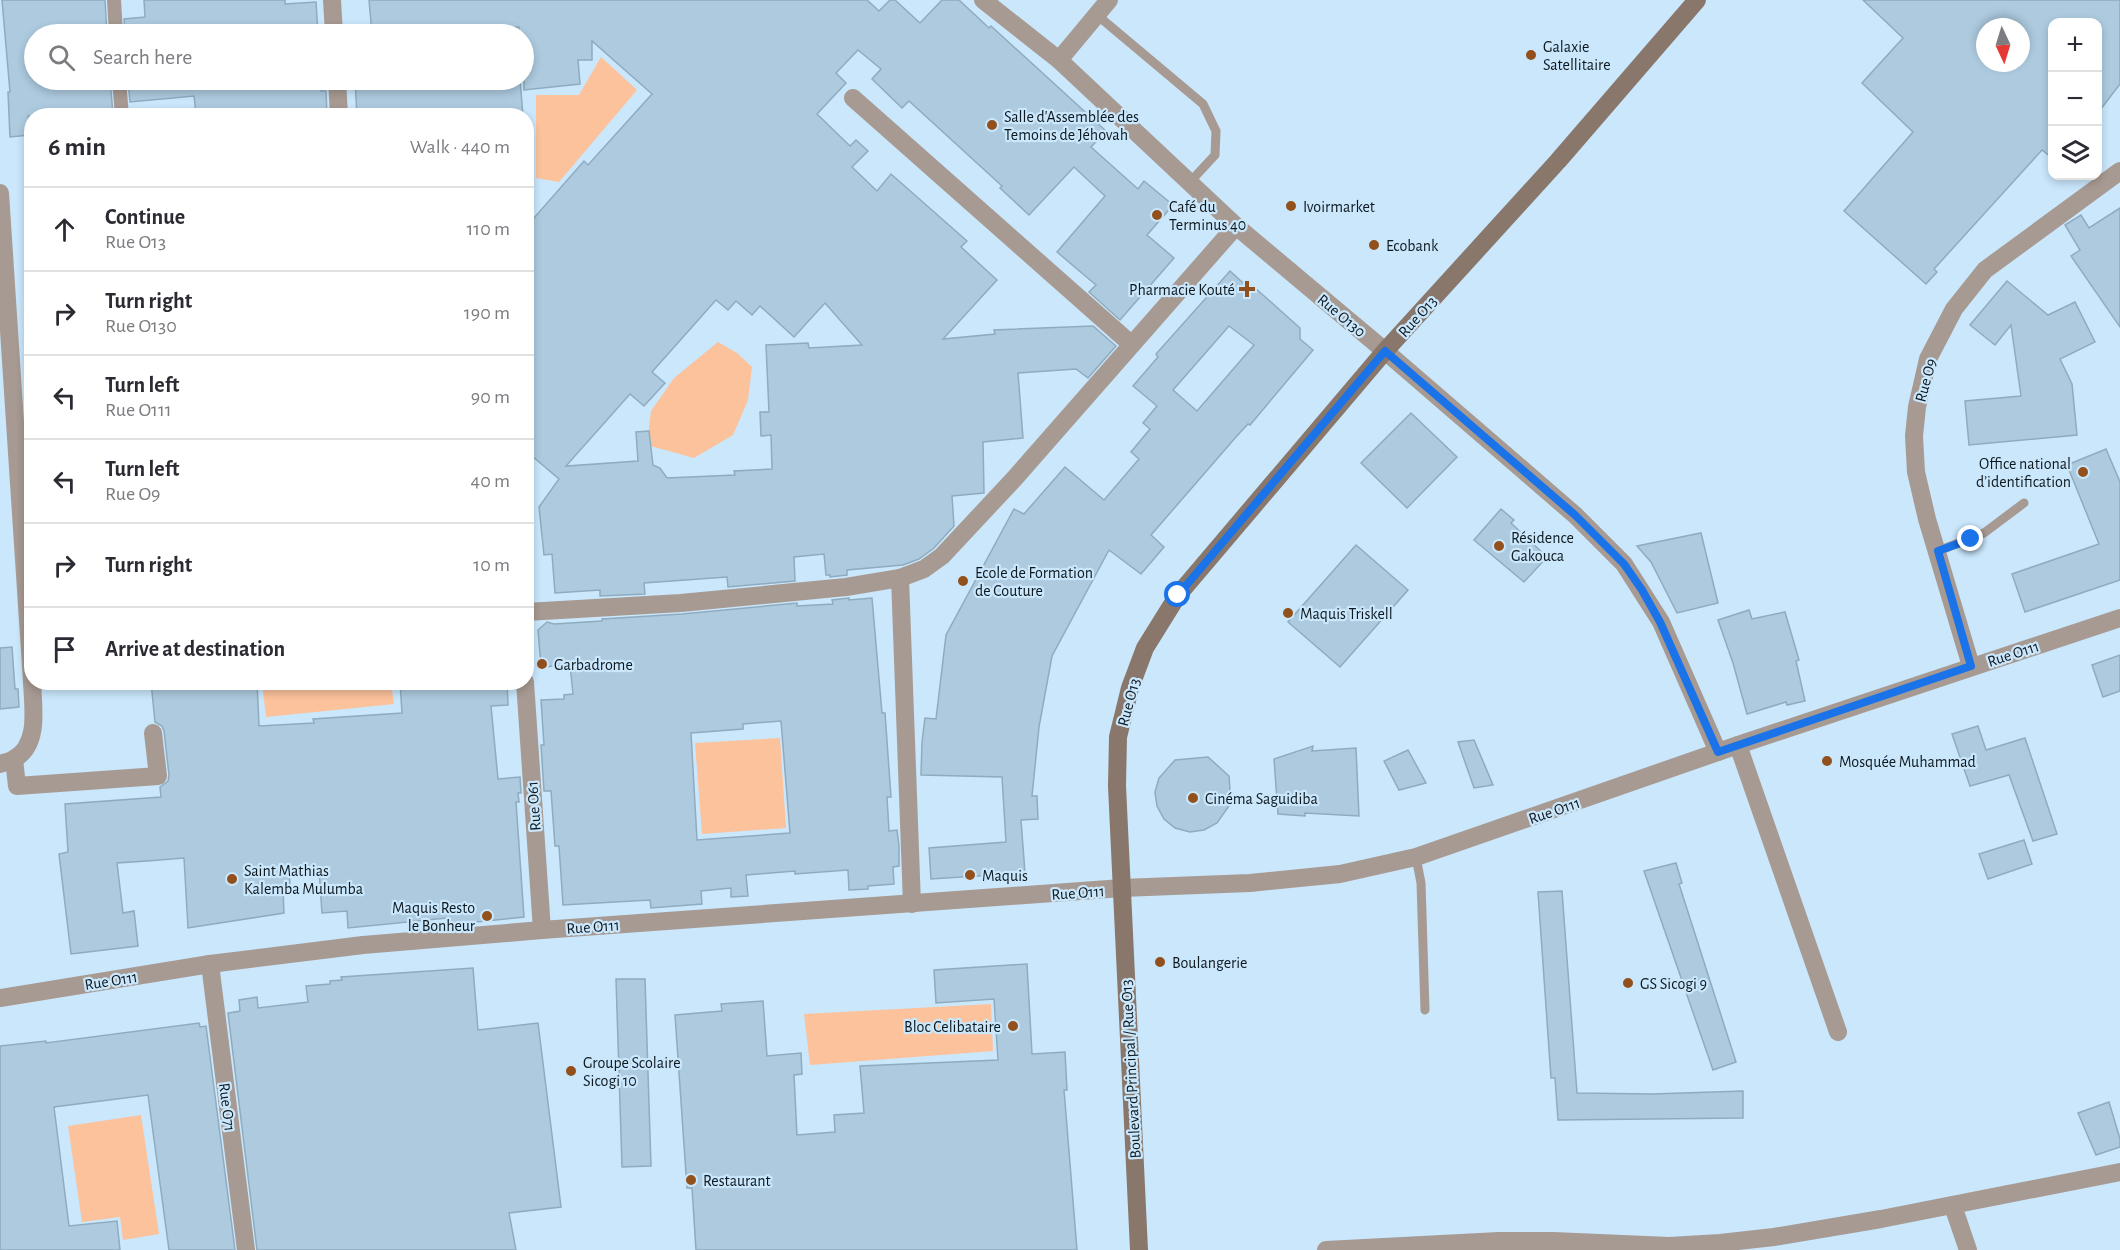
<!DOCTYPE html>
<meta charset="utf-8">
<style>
body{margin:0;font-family:"Alegreya Sans",sans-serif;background:#f7f7f7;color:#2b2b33}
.controls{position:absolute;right:18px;top:18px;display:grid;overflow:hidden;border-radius:12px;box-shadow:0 3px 9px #0003}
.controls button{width:54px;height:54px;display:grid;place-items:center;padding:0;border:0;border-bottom:2px solid #e1e1e2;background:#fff;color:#2b2b33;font:30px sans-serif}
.compass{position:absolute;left:1976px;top:18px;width:54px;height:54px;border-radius:50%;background:#fff;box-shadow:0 3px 9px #0003;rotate:176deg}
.stop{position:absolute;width:18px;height:18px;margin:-14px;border:4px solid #1a73e8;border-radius:50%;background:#fff}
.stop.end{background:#1a73e8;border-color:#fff;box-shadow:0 2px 6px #0008}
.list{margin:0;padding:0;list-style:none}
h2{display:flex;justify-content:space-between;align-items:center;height:78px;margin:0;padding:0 24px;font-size:26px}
h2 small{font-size:20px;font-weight:400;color:#7c7c81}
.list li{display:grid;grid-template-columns:39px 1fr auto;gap:18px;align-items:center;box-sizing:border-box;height:84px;padding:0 24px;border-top:2px solid #e1e1e2}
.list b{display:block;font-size:22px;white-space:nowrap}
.list p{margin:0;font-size:20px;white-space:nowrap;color:#7c7c81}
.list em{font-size:20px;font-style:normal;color:#7c7c81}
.icon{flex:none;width:33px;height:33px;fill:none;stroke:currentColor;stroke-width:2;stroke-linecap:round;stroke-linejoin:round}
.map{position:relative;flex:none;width:2120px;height:1250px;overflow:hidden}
.search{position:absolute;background:#fff;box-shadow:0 3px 9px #0003;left:24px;top:24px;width:510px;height:66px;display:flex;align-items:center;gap:15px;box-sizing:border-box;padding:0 21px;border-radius:33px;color:#7c7c81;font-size:22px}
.panel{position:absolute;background:#fff;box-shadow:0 3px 9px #0003;left:24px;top:108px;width:510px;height:582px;border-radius:24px}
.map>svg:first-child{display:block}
.green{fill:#fcc29c}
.building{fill:#adcadf;stroke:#8fabbf;stroke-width:1.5;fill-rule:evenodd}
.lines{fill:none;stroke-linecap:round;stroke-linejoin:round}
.service{stroke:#a79a92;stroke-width:9}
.pedestrian{stroke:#a79a92;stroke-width:14}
.minor{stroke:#a79a92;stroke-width:18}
.tertiary{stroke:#a79a92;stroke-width:18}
.secondary{stroke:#89776b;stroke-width:18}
.route{stroke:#1a73e8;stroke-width:8}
.poi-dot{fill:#91501c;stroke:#cae7fc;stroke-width:2}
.labels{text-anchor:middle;stroke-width:4.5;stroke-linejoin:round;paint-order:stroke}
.poi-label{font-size:16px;fill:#0e181f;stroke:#cae7fc;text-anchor:start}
.street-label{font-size:16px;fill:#0e181f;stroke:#cae7fc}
</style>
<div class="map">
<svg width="2120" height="1250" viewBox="0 0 2120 1250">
<rect width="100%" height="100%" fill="#cae7fc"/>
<g class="green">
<polygon points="601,57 637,90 559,182 536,178 536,95 579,95"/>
<polygon points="718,342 737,353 752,367 748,400 733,435 694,458 647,445 651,411 674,378"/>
<polygon points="262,683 391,683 394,704 266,717"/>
<polygon points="780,738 786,828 702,834 695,743"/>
<polygon points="991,1004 993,1051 810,1065 804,1014"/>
<polygon points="141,1115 159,1234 123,1240 120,1217 82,1222 68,1126"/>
</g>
<g class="building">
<polygon points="2,0 105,0 107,34 34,34 34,80 110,80 113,114 28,116 29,135 10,137 8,92 10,92"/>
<polygon points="144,0 285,0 285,4 316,2 318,34 125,34 124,19 145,17"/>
<path d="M 369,0 L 867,0 L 879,11 L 890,0 L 895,0 L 920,23 L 942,0 L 959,0 L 989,28 L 991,26 L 1106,131 L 1091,147 L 1138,189 L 1144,181 L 1173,205 L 1147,235 L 1174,258 L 1120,320 L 1089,292 L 1096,285 L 1057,252 L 1105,196 L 1074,167 L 1029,215 L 1000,188 L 1002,186 L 909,101 L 902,108 L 872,79 L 881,69 L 858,50 L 836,73 L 846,83 L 817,114 L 850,146 L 856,140 L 868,151 L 852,167 L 877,191 L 891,174 L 967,241 L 961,247 L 997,280 L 943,339 L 995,334 L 994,330 L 1093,326 L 1116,346 L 1088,378 L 1076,369 L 1018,373 L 1023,438 L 983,442 L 984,493 L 952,496 L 954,526 L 934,548 L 919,559 L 903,565 L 847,570 L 847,575 L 830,577 L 830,575 L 826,575 L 824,554 L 794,557 L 795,581 L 728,587 L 727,577 L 644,583 L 645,594 L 600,596 L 600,590 L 555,593 L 552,554 L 544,555 L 539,507 L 559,479 L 526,451 L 526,227 L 584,161 L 588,165 L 652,94 L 592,41 L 592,60 L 578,60 L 580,84 L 524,90 L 524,34 L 520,34 L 519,27 L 466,31 L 466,34 L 372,34 ZM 716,300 L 728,310 L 736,301 L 752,315 L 760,306 L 794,337 L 825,303 L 862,345 L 809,348 L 808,343 L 766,345 L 769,412 L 760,412 L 761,436 L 771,435 L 772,469 L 734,471 L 735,475 L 667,478 L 660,468 L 653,465 L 649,431 L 636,432 L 638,461 L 566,466 L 630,394 L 644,406 L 665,383 L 652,372 Z"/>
<path d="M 1863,0 L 2120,0 L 2120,84 L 2097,114 L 2097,22 L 2052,22 L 2052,158 L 2042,150 L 1934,269 L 1937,272 L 1926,284 L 1844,211 L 1913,132 L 1862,83 L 1903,38 ZM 1985,27 L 2021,27 L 2021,63 L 1985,63 Z"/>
<polygon points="128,80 321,80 321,91 326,91 327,116 196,114 194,96 130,102"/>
<polygon points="355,80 520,80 523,116 357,116"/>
<polygon points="2120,208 2120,327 2071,256 2080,250 2065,225 2081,215 2089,228"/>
<path d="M 1230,271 L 1252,291 L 1255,288 L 1300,328 L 1300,339 L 1313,350 L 1250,425 L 1248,424 L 1236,437 L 1151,535 L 1164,547 L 1141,574 L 1109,550 L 1052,656 L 1039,727 L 1032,796 L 1037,796 L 1038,819 L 1021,820 L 1025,873 L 931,879 L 929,848 L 1006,842 L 1002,777 L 921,775 L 922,742 L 925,718 L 936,719 L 946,635 L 1014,509 L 1024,514 L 1065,467 L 1104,500 L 1139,459 L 1131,452 L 1150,429 L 1143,423 L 1157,406 L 1133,386 L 1158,357 L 1156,354 ZM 1229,326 L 1254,345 L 1197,411 L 1173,390 Z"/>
<polygon points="2007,281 2048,315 2075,302 2095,342 2060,359 2072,384 2077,435 1969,445 1965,401 2021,396 2011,325 1995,345 1970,325"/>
<polygon points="1411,413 1457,457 1407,508 1361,463"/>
<polygon points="2106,449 2120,482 2120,580 2025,612 2012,574 2099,544 2067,465"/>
<polygon points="1501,509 1514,520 1511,523 1547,557 1524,582 1474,540"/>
<polygon points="1701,533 1718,603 1677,613 1651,562 1637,546"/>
<polygon points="1356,545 1408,590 1340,667 1288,622"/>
<path d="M 849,598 L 849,600 L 872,598 L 882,713 L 885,713 L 891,797 L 887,797 L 889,831 L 897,830 L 899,846 L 899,866 L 893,867 L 894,884 L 868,886 L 868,889 L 849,890 L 848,870 L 795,874 L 795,871 L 746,875 L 748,896 L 731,897 L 731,888 L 701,891 L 702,904 L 651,908 L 650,900 L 563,905 L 559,846 L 555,846 L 551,791 L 544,791 L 541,745 L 544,745 L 541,700 L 564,699 L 564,695 L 573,694 L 570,665 L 541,667 L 538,630 L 547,622 L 554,624 L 602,621 L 602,619 L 682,614 L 797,603 L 797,606 L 833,604 L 832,600 ZM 781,721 L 790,833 L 697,840 L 691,733 L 743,729 L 743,724 Z"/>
<polygon points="1749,610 1752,619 1785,612 1799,660 1796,661 1805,701 1787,705 1786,702 1747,714 1733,663 1718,620"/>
<polygon points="12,647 15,689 18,689 19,707 0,709 0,648"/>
<polygon points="2120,655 2120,691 2103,697 2092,665"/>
<polygon points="151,682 257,682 259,726 314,723 313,719 402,713 400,682 507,682 508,705 491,706 498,779 520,777 521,793 518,793 519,802 516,802 524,917 448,925 447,918 348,928 347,911 322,913 319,870 289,870 290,885 283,889 284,913 188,928 184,858 147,861 117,863 123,913 134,911 138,946 71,954 59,854 68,852 65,804 161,797 160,787 168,781 169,775 164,731 162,726 155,722"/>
<polygon points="1978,726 1986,750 2025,738 2057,834 2033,841 2009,775 1970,786 1952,734"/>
<polygon points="1474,740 1493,785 1474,788 1458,742"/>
<polygon points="1313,746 1312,751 1356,748 1359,816 1305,813 1305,816 1278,814 1274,759"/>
<polygon points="1408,750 1426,783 1399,790 1384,761"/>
<polygon points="1208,757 1229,776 1231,803 1217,823 1204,830 1190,832 1175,828 1164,819 1157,806 1155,792 1159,778 1175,760"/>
<polygon points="2024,840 2032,864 1988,879 1979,854"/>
<polygon points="1676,863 1682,883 1679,884 1736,1062 1713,1070 1644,871"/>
<polygon points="1562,891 1577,1093 1652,1094 1743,1091 1743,1118 1558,1120 1555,1078 1551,1078 1538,892"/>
<polygon points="1027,964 1032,1054 1065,1052 1067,1090 1064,1090 1077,1250 696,1250 692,1188 687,1188 675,1015 722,1011 721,1004 763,1001 767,1056 801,1053 802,1074 794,1075 797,1135 835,1132 834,1115 864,1113 860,1066 998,1060 994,999 936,1003 934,970"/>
<polygon points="473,968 478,1030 538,1023 561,1207 509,1213 516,1250 257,1250 228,1013 240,1011 239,1000 257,997 258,1008 308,1002 306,986 330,984 330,981 342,980 341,977"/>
<polygon points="616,979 645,979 651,1166 622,1167"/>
<polygon points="199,1023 200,1027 206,1026 235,1250 169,1250 148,1095 54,1107 69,1226 117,1221 120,1250 0,1250 0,1046 46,1041 46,1043"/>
<polygon points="2109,1102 2120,1139 2120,1147 2096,1155 2078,1113"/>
</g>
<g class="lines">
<g class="service">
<polyline points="1097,15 1203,104 1216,131 1215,155 1190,182"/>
<polyline points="1938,551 1984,533 2024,503"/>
<polyline points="1416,857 1421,883 1425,1010"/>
</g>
<g class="pedestrian">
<polyline points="114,0 116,34"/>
<polyline points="119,80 122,116"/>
</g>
<g class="minor">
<polyline points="332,0 334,34"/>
<polyline points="1059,60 1109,0"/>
<polyline points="337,80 339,116"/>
<polyline points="853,98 1131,344"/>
<polyline points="0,193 32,682"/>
<polyline points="1385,351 1575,515 1624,564 1661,622 1718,752"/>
<polyline points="900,578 912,904"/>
<polyline points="526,612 681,603 846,587 900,578 924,569 942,556 1014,479 1236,226"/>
<polyline points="1971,666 1927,519 1916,472 1914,436 1917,407 1928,359 1954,309 1985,270 2120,171"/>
<polyline points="525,682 542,930"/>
<polyline points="1738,745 1838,1032"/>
<polyline points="14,759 17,786 158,776 153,733"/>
<path d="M 0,764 C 4,762 10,762 14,759 C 40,745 33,707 32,682"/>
<polyline points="210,964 246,1250"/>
<polyline points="0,998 210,964 363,945 542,930 1122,888 1250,883 1340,874 1416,857 1738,745 2120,618"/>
<polyline points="1953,1206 1968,1250"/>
<polyline points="1326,1250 1499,1241 1553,1241 1669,1246 1720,1243 1774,1237 1881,1219 2120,1172"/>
</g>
<polyline class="tertiary" points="983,0 1059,60 1236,226 1385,351"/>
<polyline class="secondary" points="1139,1250 1117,786 1118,737 1130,688 1145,648 1178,595 1385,351 1558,161 1697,0"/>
</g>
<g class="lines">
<polyline class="route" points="1178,595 1385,351 1575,515 1624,564 1642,590 1660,622 1718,752 1971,666 1938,551 1971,539"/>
</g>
<g class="poi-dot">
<circle cx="1531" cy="55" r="6"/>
<circle cx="992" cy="125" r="6"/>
<circle cx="1291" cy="206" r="6"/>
<circle cx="1157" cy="215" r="6"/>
<circle cx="1374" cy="245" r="6"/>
<path d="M1244 280h6v6h6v6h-6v6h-6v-6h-6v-6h6z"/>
<circle cx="2083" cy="472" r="6"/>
<circle cx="1499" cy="546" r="6"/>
<circle cx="963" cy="581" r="6"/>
<circle cx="1288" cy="613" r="6"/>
<circle cx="542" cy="664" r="6"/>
<circle cx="1827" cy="761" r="6"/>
<circle cx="1193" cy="798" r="6"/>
<circle cx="970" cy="875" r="6"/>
<circle cx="232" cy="879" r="6"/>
<circle cx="487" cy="916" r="6"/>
<circle cx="1160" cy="962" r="6"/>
<circle cx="1628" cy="983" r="6"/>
<circle cx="1013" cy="1026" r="6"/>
<circle cx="571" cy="1071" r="6"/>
<circle cx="691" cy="1180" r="6"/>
</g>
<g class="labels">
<g class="poi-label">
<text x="1543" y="52">Galaxie<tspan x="1543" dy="18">Satellitaire</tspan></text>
<text x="1004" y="122">Salle d'Assemblée des<tspan x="1004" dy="18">Temoins de Jéhovah</tspan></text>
<text x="1169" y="212">Café du<tspan x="1169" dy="18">Terminus 40</tspan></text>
<text x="1303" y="212">Ivoirmarket</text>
<text x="1386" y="251">Ecobank</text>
<text x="1235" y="295" text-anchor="end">Pharmacie Kouté</text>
<text x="2071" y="469" text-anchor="end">Office national<tspan x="2071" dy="18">d’identification</tspan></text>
<text x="1511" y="543">Résidence<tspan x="1511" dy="18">Gakouca</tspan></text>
<text x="975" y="578">Ecole de Formation<tspan x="975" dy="18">de Couture</tspan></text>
<text x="1300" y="619">Maquis Triskell</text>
<text x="554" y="670">Garbadrome</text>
<text x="1839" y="767">Mosquée Muhammad</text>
<text x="1205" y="804">Cinéma Saguidiba</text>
<text x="244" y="876">Saint Mathias<tspan x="244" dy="18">Kalemba Mulumba</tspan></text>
<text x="982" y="881">Maquis</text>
<text x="475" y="913" text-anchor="end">Maquis Resto<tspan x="475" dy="18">le Bonheur</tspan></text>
<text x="1172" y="968">Boulangerie</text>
<text x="1640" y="989">GS Sicogi 9</text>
<text x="1001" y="1032" text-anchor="end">Bloc Celibataire</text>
<text x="583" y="1068">Groupe Scolaire<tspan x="583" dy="18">Sicogi 10</tspan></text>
<text x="703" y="1186">Restaurant</text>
</g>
<g class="street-label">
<text transform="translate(1342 315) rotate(40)" y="6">Rue O130</text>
<text transform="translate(1417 316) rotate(-48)" y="6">Rue O13</text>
<text transform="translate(1925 380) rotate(-75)" y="6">Rue O9</text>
<text transform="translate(2013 653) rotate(-18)" y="6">Rue O111</text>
<text transform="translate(1128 702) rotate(-75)" y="6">Rue O13</text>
<text transform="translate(533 806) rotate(-94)" y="6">Rue O61</text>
<text transform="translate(1554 810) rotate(-19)" y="6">Rue O111</text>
<text transform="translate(1078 892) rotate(-4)" y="6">Rue O111</text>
<text transform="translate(593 926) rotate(-4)" y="6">Rue O111</text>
<text transform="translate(111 980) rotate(-9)" y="6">Rue O111</text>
<text transform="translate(1130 1069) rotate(-93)" y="6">Boulevard Principal / Rue O13</text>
<text transform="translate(228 1107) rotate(83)" y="6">Rue O71</text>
</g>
</g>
</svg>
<div class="controls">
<button>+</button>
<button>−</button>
<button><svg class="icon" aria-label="layers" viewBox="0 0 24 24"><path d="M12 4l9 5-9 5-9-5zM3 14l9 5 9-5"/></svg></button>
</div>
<svg class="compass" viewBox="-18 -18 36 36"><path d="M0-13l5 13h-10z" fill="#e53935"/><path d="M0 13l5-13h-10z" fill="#7c7c81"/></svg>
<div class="stop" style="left:1178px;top:595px"></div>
<div class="stop end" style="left:1971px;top:539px"></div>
<div class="search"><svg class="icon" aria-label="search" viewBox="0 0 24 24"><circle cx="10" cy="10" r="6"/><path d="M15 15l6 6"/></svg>Search here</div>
<section class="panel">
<h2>6 min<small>Walk · 440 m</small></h2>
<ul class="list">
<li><svg class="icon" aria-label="ahead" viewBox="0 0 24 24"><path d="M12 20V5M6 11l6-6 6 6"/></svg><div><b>Continue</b><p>Rue O13</p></div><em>110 m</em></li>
<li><svg class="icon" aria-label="right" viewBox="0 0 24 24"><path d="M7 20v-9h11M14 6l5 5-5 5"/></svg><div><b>Turn right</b><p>Rue O130</p></div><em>190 m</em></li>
<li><svg class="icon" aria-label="left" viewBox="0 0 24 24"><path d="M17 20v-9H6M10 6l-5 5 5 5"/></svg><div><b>Turn left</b><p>Rue O111</p></div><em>90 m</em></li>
<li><svg class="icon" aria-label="left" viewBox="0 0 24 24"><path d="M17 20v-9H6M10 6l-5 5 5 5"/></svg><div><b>Turn left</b><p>Rue O9</p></div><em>40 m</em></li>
<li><svg class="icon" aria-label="right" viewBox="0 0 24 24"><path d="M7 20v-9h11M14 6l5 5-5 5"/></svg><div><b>Turn right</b></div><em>10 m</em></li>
<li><svg class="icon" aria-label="arrive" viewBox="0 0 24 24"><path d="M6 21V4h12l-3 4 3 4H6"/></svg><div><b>Arrive at destination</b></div></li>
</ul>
</section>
</div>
